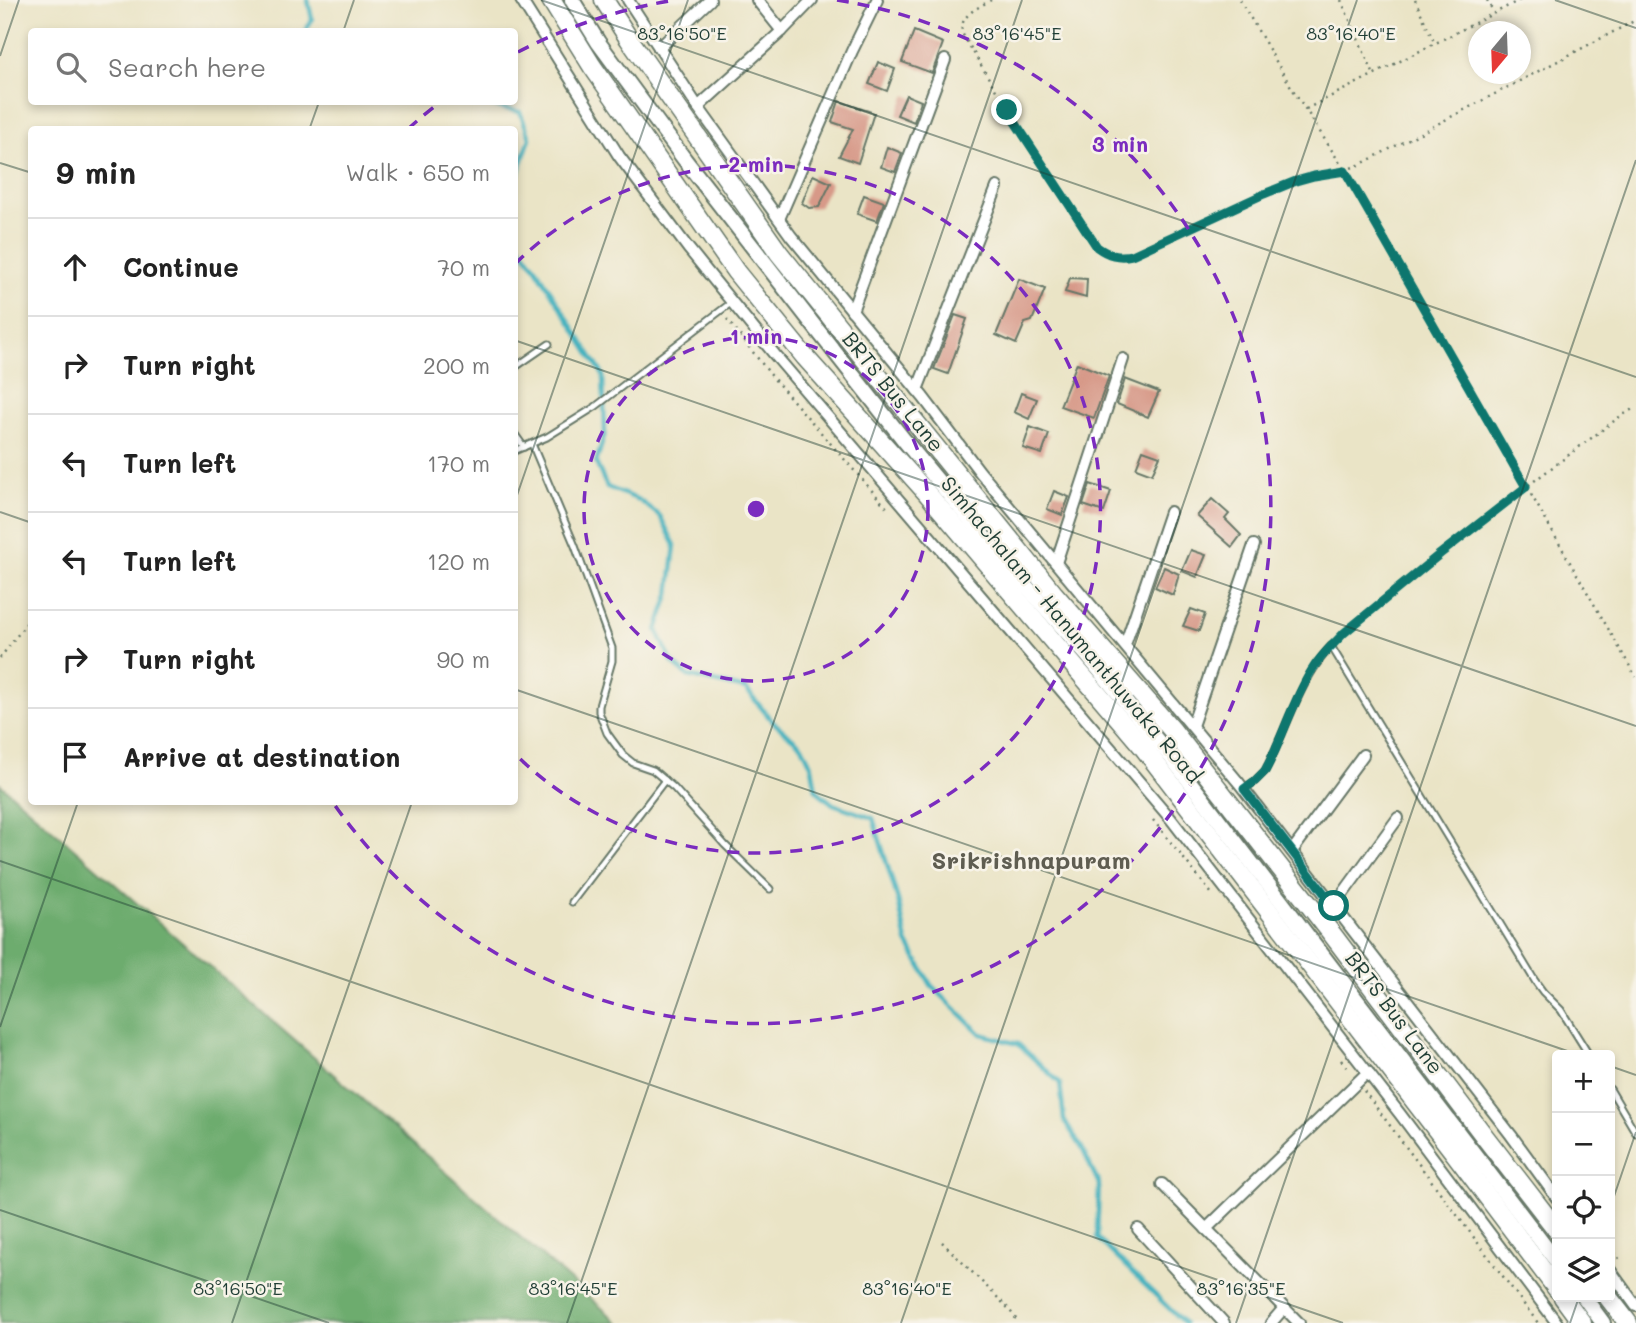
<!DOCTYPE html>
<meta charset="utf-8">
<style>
body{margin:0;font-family:Mali,sans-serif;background:#f6f6f6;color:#222}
.controls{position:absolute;right:21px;bottom:21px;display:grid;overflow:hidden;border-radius:7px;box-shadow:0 4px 10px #0003}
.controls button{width:63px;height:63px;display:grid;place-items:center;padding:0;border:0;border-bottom:2px solid #e0e0e0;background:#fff;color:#222;font:35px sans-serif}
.compass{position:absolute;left:1468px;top:21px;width:63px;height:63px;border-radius:50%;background:#fff;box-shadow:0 4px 10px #0003;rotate:199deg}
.stop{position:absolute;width:21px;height:21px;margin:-16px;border:5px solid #0f766e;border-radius:50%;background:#fff}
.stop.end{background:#0f766e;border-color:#fff;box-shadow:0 2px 7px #0008}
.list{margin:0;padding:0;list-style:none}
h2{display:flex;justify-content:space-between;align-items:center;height:91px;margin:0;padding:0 28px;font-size:30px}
h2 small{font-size:23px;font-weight:400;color:#767676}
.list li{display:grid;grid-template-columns:46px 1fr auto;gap:21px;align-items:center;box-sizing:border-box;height:98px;padding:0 28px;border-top:2px solid #e0e0e0}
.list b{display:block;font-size:26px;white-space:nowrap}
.list em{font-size:23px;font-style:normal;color:#767676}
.icon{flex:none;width:38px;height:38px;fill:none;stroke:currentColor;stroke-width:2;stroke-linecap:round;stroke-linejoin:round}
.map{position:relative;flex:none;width:1636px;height:1323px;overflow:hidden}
.search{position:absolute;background:#fff;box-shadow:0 4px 10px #0003;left:28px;top:28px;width:490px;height:77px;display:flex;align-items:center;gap:18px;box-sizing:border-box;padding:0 24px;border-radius:7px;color:#767676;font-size:26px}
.panel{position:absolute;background:#fff;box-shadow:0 4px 10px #0003;left:28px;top:126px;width:490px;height:679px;border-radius:7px}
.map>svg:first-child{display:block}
.forest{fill:#6dac6e;stroke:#467451;stroke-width:2}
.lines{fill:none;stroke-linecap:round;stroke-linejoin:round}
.stream{stroke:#44b2bf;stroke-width:4.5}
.building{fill:#d79988}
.service-casing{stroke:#667767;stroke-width:9}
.minor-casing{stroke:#667767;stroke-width:14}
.tertiary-casing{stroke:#667767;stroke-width:18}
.primary-casing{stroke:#667767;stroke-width:21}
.path{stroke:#667767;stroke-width:2.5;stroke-dasharray:2 5;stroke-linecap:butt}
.service{stroke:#fff;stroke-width:5}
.minor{stroke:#fff;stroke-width:10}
.tertiary{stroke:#fff;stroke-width:14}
.primary{stroke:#fff;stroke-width:18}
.route{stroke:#0f766e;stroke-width:9}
.ticks{fill:none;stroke:#1f3d34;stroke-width:2;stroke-opacity:0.45}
.ring{fill:none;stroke:#7b2cbf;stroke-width:3.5;stroke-dasharray:12 9}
.labels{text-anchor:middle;stroke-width:5;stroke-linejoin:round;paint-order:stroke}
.street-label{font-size:21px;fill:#1f3d34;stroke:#f7f3e8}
.quarter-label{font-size:24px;font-weight:bold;fill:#5f5d51;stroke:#f7f3e8}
.ticks-label{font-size:18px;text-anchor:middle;fill:#1f3d34;stroke:#f7f3e8;stroke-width:5;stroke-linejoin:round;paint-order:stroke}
.centre{fill:#7b2cbf;stroke:#f7f3e8;stroke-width:3.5}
.ring-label{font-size:21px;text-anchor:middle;font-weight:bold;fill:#7b2cbf;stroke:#f7f3e8;stroke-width:5;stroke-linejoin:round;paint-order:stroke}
</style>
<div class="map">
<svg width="1636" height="1323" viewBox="0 0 1636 1323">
<rect width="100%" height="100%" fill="#f7f3e8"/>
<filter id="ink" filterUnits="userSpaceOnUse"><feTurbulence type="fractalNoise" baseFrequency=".0143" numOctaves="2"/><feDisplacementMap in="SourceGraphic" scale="14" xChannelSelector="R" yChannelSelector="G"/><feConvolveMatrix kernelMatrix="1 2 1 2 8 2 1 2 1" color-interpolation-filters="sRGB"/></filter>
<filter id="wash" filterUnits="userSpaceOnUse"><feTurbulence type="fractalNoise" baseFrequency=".00686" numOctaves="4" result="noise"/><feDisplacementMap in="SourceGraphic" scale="28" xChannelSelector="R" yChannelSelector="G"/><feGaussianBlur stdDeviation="1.57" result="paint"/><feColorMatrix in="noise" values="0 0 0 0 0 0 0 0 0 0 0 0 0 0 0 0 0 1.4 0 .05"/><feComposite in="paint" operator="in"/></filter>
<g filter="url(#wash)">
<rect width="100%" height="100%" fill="#eae4c6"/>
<polygon class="forest" points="0,784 619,1323 0,1323"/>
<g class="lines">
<g class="stream">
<polyline points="305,32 312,19 308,0"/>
<polyline points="475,102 520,112 530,138 514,185"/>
<polyline points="514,238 536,268 603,375 605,433 596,463 607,487 639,500 660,516 675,545 669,595 657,630 672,662 688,676 746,689 773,722 802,746 812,767 816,790 833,804 873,818 898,900 907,942 931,985 981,1034 1018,1044 1060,1083 1064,1120 1082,1148 1099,1184 1097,1238 1184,1323"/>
</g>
</g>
<g id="blocks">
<g class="building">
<polygon points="914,31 943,43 932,73 902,62"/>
<polygon points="878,62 895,69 887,91 869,84"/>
<polygon points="906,95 921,101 914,122 897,115"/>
<polygon points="839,101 874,113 858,163 839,156 853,129 832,122"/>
<polygon points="887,147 902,153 895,172 881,167"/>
<polygon points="813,175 831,183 819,207 809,208 802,203"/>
<polygon points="864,195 884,202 877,221 857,214"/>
<polygon points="1070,278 1087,279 1086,298 1065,292"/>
<polygon points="1019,279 1045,289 1032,321 1025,323 1016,344 996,335"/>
<polygon points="955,315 967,319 948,374 934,369"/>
<polygon points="1077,363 1109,376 1094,418 1060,406"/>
<polygon points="1125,379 1159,392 1148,417 1117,404"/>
<polygon points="1021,393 1037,399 1029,419 1014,412"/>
<polygon points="1030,427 1049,434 1042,454 1023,448"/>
<polygon points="1143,450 1160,456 1152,474 1136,468"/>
<polygon points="1090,484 1111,491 1104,512 1083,505"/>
<polygon points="1054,491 1069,497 1062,515 1047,509"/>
<polygon points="1212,499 1229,514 1225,519 1241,535 1232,547 1197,516"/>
<polygon points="1191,550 1206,555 1197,577 1182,571"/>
<polygon points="1164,567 1179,574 1173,595 1155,587"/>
<polygon points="1191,609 1205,614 1199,631 1183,626"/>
</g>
</g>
</g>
<g filter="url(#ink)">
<use href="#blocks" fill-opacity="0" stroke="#667767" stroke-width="2"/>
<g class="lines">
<g class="service-casing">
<g id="service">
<polyline points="514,368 549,344"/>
<polyline points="514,433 524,447"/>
<polyline points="532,444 575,546 612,648 612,661 599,706 599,712 607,733 623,755 633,763 653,770 674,788 725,845 770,889"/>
<polyline points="514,451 547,437 595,407 732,302"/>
<path d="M 1244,789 L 1255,781 L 1265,771 C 1287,729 1298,682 1331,646 L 1535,981 L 1543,992 L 1561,1010 L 1589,1055"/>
<polyline points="572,902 665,780"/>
<polyline points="1610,1089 1636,1133"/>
</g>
</g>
<g class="minor-casing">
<g id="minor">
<polyline points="521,0 619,156 688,248 775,355 1171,819 1400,1114 1557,1323"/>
<polyline points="628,0 698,107 791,236 923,397 980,472 1239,783 1511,1135 1557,1198"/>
<polyline points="757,0 782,31"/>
<polyline points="659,48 710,0"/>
<polyline points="698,107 782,31 812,0"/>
<polyline points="779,219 852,51 877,0"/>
<polyline points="852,311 945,60"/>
<polyline points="917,390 997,187"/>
<polyline points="1056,563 1123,359"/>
<polyline points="1125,645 1170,512"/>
<polyline points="1192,726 1254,545"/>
<polyline points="1292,851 1363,755"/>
<polyline points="1334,906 1398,818"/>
<polyline points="1162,1184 1299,1323"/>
<polyline points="1138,1229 1224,1323"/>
<polyline points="1206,1229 1368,1072"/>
<polyline points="1610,1270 1636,1306"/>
<polyline points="1271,1323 1284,1308"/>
</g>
</g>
<g class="tertiary-casing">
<g id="tertiary">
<polyline points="572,0 598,42 685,160 815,327 904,440 1004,561 1086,654 1170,756 1557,1262"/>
<polyline points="1584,1297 1603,1323"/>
</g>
</g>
<g class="primary-casing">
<g id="primary">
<polyline points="551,0 592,66 736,272 805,357 926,492 1143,747 1456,1155 1557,1289"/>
<polyline points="604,0 629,39 779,253 1054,594 1173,731 1332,934 1485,1137 1557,1230"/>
<polyline points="1563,1297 1582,1323"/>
<polyline points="1608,1297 1628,1323"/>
</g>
</g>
<g class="path">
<path d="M 991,0 C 978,8 959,15 962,33 L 1007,109 L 1097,247 C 1108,255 1118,258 1132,255 C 1186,232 1238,202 1294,182 C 1316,174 1339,174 1361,164 L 1636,20"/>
<polyline points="1240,0 1290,85 1345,171 1636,677"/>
<polyline points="1341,0 1374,75"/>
<polyline points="1415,0 1435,44"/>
<polyline points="1487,0 1494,13"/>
<polyline points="1306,109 1520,0"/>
<polyline points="727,319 774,379 888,509"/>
<polyline points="1338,639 1440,554 1526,487 1618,418 1636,407"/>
<polyline points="0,658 32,616"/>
<polyline points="1153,820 1212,894"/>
<polyline points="1341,1060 1349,1071"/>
<polyline points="1364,1091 1538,1323"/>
<polyline points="942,1242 1008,1308 1019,1323"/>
<polyline points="1610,1246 1622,1263"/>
</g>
<use href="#service" class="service"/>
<use href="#minor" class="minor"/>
<use href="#tertiary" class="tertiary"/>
<use href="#primary" class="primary"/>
</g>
</g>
<g class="lines" filter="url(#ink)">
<path class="route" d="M 1007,110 L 1097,247 C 1108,255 1118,258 1132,255 L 1264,194 L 1296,181 L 1314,176 L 1345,171 L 1526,487 L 1440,554 L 1344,633 C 1333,645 1320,656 1312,670 C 1292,702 1283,738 1265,771 L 1255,781 L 1244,789 L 1334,906"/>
</g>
<path class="ticks" d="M 541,0 L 1636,377M 1555,0 L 1636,28M 343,32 L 354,0M 0,56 L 19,0M 309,130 L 319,102M 0,163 L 32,173M 514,340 L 1636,726M 514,504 L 688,0M 0,512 L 32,523M 514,689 L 1579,1055M 0,861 L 1343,1323M 0,1027 L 78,802M 1610,1066 L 1636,1075M 1610,1208 L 1636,1132M 0,1210 L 329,1323M 232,1323 L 412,802M 567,1323 L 1022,0M 901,1323 L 1357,0M 1236,1323 L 1636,160M 1570,1323 L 1579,1297"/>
<g class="ring">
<circle cx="756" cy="509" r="172"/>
<path d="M515 264A344 344 0 1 1 515 754"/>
<path d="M408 129A515 515 0 0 1 439 103M518 52A515 515 0 0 1 675 0M837 0A515 515 0 1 1 334 804"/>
</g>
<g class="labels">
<g class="street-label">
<text transform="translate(893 392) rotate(51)" y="7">BRTS Bus Lane</text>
<text transform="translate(1071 630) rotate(50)" y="7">Simhachalam - Hanumanthuwaka Road</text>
<text transform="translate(1394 1013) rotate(53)" y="7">BRTS Bus Lane</text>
</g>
<g class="quarter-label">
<text x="1031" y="869">Srikrishnapuram</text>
</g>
</g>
<g class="ticks-label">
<text x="682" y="40">83°16'50"E</text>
<text x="1017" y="40">83°16'45"E</text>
<text x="1351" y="40">83°16'40"E</text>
<text x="238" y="1295">83°16'50"E</text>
<text x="573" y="1295">83°16'45"E</text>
<text x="907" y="1295">83°16'40"E</text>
<text x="1241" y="1295">83°16'35"E</text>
</g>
<circle cx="756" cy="509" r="10" class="centre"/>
<g class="ring-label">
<text x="1120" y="152">3 min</text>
<text x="756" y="172">2 min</text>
<text x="756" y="344">1 min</text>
</g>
</svg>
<div class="controls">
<button>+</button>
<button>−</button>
<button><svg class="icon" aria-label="locate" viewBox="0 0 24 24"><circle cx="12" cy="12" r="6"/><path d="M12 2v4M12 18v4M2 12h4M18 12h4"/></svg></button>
<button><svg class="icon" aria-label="layers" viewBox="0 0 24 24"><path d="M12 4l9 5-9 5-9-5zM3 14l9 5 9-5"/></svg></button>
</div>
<svg class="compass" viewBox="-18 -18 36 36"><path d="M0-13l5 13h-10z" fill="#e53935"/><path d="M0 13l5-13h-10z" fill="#767676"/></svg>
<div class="stop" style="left:1334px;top:906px"></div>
<div class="stop end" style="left:1007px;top:110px"></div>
<div class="search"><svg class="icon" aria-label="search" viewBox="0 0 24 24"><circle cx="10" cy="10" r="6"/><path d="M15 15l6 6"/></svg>Search here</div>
<section class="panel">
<h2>9 min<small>Walk · 650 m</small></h2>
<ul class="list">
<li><svg class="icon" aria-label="ahead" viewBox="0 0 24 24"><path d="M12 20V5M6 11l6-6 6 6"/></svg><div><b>Continue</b></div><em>70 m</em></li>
<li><svg class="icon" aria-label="right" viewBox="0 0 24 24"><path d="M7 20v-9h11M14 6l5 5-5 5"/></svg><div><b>Turn right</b></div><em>200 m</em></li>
<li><svg class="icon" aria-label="left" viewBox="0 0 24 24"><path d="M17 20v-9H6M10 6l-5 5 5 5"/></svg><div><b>Turn left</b></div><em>170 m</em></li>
<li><svg class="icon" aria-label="left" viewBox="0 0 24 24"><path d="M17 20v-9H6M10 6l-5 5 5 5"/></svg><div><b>Turn left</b></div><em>120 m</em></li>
<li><svg class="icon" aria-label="right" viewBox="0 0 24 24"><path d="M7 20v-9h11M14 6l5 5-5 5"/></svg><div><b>Turn right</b></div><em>90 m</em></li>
<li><svg class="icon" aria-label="arrive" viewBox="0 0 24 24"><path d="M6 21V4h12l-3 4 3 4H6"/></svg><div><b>Arrive at destination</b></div></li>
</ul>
</section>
</div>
